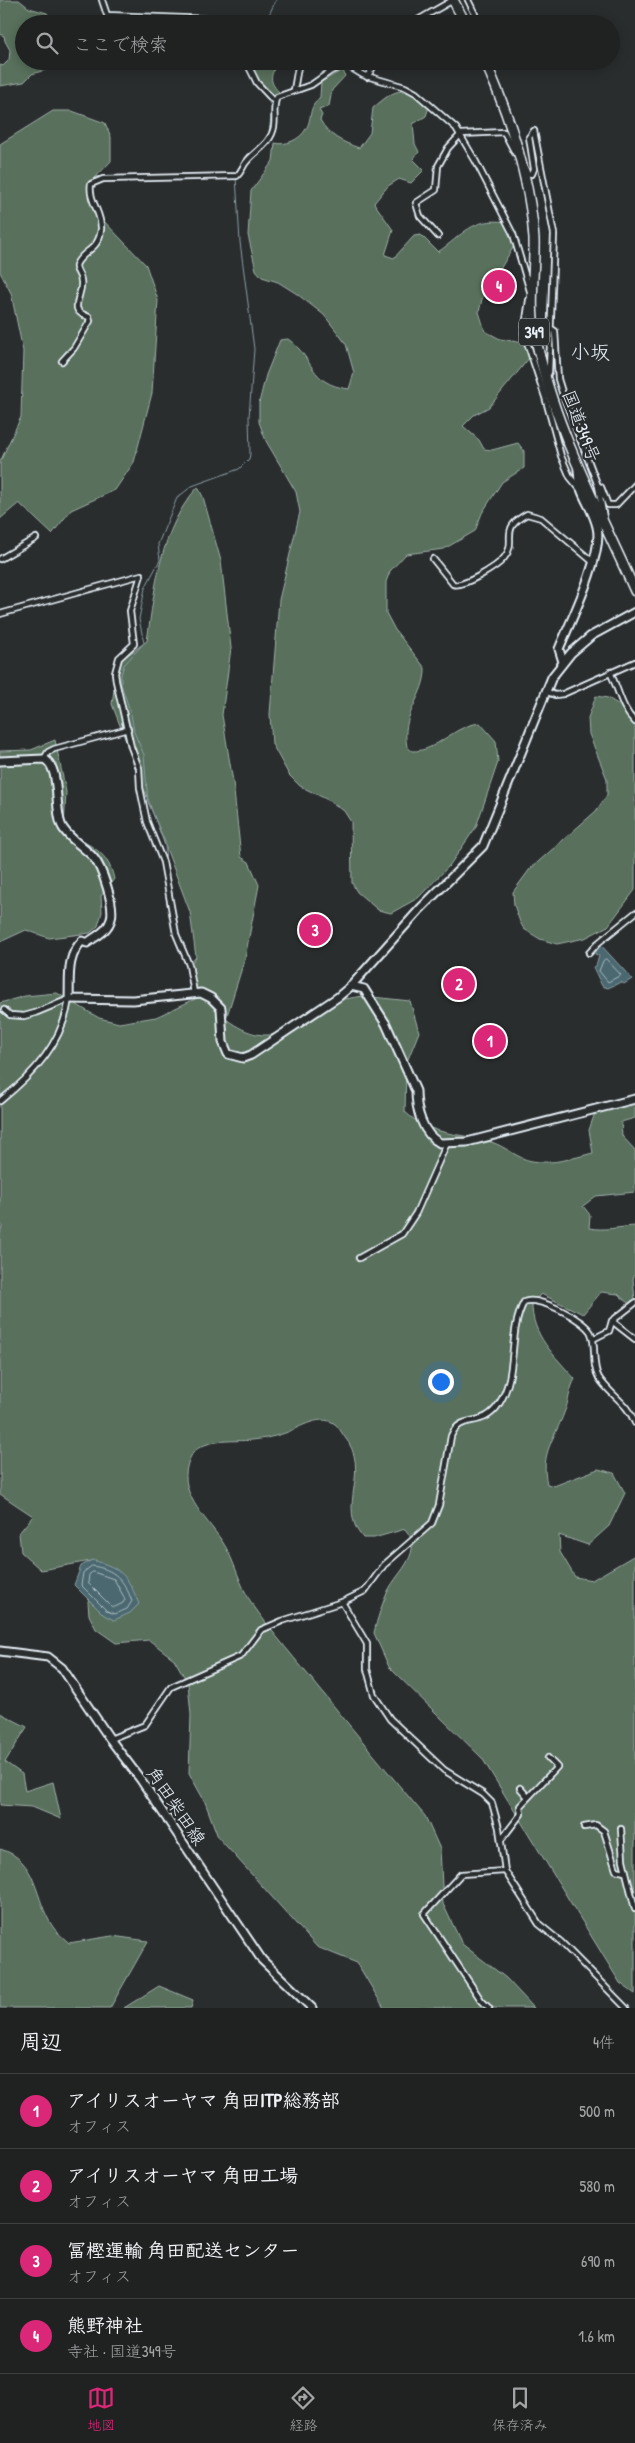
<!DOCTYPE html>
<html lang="ja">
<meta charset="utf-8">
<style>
body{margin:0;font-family:"Patrick Hand","Klee One",sans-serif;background:#2d2f2f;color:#f1f3f6}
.you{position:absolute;left:440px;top:1381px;width:18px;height:18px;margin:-12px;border:4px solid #fff;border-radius:50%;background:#1a73e8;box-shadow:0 0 0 8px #1a73e833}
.badge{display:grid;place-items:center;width:32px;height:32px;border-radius:50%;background:#db2777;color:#fff;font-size:16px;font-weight:700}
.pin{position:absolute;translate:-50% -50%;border:2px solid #fff;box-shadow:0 1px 5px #0006}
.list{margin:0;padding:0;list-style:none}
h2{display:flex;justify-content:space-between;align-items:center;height:65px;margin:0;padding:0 20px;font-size:21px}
h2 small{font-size:16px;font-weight:400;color:#a2a4a5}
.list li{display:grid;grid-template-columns:32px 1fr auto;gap:15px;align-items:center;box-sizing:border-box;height:75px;padding:0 20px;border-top:1px solid #3d3f40}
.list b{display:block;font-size:19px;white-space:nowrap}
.list p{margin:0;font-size:16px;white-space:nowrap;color:#a2a4a5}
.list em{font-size:16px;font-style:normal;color:#a2a4a5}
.icon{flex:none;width:28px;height:28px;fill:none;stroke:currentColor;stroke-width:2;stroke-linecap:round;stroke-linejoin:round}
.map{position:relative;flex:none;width:635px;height:2008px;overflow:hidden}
.search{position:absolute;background:#202222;box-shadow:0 2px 12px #0003;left:15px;right:15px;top:15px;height:55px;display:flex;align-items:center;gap:12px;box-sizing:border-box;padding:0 18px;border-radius:28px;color:#a2a4a5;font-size:19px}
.sheet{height:365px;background:#202222}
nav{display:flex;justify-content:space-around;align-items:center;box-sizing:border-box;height:70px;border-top:1px solid #3d3f40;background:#202222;font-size:14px;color:#a2a4a5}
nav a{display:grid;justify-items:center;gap:2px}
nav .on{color:#db2777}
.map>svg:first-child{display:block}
.green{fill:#586f5c;stroke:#a0b0aa}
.water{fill:#4b686f;stroke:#8a9fa6}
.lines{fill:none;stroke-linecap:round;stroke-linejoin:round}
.shore{stroke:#a9bac1;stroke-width:1}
.stream{stroke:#8a9fa6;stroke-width:1}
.street-casing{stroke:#e8f1f8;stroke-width:8}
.secondary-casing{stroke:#e8f1f8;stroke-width:11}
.highway-casing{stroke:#e8f1f8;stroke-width:12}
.street{stroke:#2a2d2e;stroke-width:4.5}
.secondary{stroke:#2a2d2e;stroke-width:7}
.highway{stroke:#2a2d2e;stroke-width:9}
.labels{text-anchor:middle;stroke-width:5;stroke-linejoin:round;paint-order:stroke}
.shield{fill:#2a2d2e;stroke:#afb6bb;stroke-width:1}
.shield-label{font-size:16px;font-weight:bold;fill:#e8f1f8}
.street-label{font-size:18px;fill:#e8f1f8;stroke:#2a2d2e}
.quarter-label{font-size:20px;fill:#e8f1f8;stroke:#2a2d2e}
</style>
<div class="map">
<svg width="635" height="2008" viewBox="0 0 635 2008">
<rect width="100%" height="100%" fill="#2a2d2e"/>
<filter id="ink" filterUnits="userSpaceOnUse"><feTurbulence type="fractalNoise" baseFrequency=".02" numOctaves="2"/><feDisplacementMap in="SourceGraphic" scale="10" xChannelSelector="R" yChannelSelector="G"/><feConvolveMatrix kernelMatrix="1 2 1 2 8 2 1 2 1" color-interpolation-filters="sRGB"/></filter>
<g filter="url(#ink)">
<g class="green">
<polygon points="0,0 19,0 29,8 47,13 55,24 24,24 24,61 66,61 62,65 32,74 24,82 0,86 0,65 3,66 9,60 10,50 5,41 4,36 0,34"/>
<path d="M 245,61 L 278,61 C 273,73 266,79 279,92 L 273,100 Z"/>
<path d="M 343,70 L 345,76 L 332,90 L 329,106 L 319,110 L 322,115 L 320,120 C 329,136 342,142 359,148 L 370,133 L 373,108 C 397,87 406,84 429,107 L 426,116 L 413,124 L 415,144 L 419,152 L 413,159 L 424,170 L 411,183 L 399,179 L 388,186 L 374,203 L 393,230 L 385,255 L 394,258 L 414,236 L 421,235 L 438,252 C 463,235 472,217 506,222 L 514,246 L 482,299 L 479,312 L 485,331 L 500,339 L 524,343 L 529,350 L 530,357 L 489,407 L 474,415 L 463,426 L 479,440 L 484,449 L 492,450 L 518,443 L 524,451 L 524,468 L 502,482 L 482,513 L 475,531 L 444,549 L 406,554 L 390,571 L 386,582 L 386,613 L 395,630 L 425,668 C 426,696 400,713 407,747 L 412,751 C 437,752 452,726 480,723 L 496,741 L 498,762 L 476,827 L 449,866 L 418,898 L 391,913 L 378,910 L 357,892 L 352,883 L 351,822 L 344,811 L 330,801 L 300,786 L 289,775 L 272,744 L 270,714 L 279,600 L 300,512 L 296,492 L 266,441 L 259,422 L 259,403 L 266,375 L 280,340 L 288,339 C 315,358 308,384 349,389 L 354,373 L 346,344 L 338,333 L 324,315 L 297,294 L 278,282 L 262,277 L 256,270 L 248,235 L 251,191 L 273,161 L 275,143 C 285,146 300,140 306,129 C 313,117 307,110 320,97 L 321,82 Z"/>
<polygon points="53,111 72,111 105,123 111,137 111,161 93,180 92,192 99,216 146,265 158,300 152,393 134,462 115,490 71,510 52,534 19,503 0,519 0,462 21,417 23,351 11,293 0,272 0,144"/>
<path d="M 198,487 L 203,497 L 221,561 L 231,648 L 222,715 L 233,782 L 241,857 L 249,862 L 259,885 L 245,958 L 226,1019 C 273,1054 297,1025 338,997 L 345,999 L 363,996 L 410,1001 L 419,1032 L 406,1064 L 405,1112 C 433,1137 458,1132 491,1142 C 505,1146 518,1159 532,1161 C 553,1165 573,1158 593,1153 L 589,1130 L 595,1113 L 614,1106 L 635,1101 L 635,1118 L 621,1122 L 622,1136 L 635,1150 L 635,1192 L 596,1196 L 583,1206 L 590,1215 L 589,1228 C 604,1231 619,1227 635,1226 L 635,1273 L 633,1279 L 635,1300 L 629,1304 L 618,1294 L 601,1292 L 583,1314 L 541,1294 L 532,1303 C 531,1335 555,1356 575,1379 C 569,1389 569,1402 564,1413 C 554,1440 540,1453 547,1484 L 554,1486 L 598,1469 L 614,1473 L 625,1493 L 609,1526 L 588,1545 L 559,1535 L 560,1552 L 575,1577 L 592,1580 L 635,1555 L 635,1994 L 620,1983 L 482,1758 L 389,1667 L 374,1633 C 377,1619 382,1604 388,1591 C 398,1571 425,1552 405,1529 L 374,1538 L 363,1538 C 335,1506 373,1471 344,1436 C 341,1432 339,1427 335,1424 C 319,1412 295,1431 282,1434 C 273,1437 262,1439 252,1440 C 234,1442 199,1437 190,1458 C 175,1491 205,1516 222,1541 C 235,1560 239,1586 253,1605 C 273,1634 297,1661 319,1688 C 354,1731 389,1774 425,1816 L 440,1849 L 443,1904 L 462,1944 L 506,1978 L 534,2008 L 384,2008 L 357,1963 L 317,1947 L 218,1837 L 205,1802 L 189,1773 L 191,1715 L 188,1683 L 174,1659 L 149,1640 L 116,1643 L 96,1629 L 89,1615 L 88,1602 L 96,1560 L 41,1570 L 21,1552 L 19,1533 L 33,1516 L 0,1494 L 0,1235 L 2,1226 L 0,1222 L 0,1003 L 25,996 L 57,993 L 99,1018 L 119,1023 L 156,1017 L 195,999 L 189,965 L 196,957 L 190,912 L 112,704 L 118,662 L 147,641 C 155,588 160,528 198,487 Z"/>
<polygon points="596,696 608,698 635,715 635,890 608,926 585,938 557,944 540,939 524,929 520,922 514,905 513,892 530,869 596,811 607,795 607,779 589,734 588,718"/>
<path d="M 55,740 L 66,792 L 64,827 C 86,848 107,846 114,879 L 101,896 L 102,912 L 98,926 L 90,933 L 49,938 L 26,930 L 0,942 L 0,751 L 31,750 Z"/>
<polygon points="0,1713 27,1727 5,1762 22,1774 25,1791 53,1782 61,1819 32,1807 0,1805"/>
<path d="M 0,1849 C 39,1860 34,1900 53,1927 C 57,1933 64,1938 69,1943 L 112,1936 L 148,1941 L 110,2008 L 0,2008 Z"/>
<polygon points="159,1986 193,2000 191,2008 124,2008"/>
</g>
<g class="water">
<polygon points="600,944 632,979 624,984 621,982 608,988 602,986 593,967 596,966 599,956 595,954"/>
<path d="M 92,1560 C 122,1568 127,1575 139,1604 L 130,1613 L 114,1620 L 104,1615 L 74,1585 L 81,1566 Z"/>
</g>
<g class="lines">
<g class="shore">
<polygon points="606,959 621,975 608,982 599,971 603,961"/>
<path d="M 92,1566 C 115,1569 124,1580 132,1601 L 127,1609 L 115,1614 L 107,1611 L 81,1585 L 83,1573 Z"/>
<polygon points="93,1572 114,1579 125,1599 123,1603 115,1607 111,1606 88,1583 89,1575"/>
</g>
<g class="stream">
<polyline points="266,21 276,0"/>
<polyline points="243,61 251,76"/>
<polyline points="261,90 272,107 269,134"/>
<polyline points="236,173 245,156 255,150"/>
<polyline points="166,869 165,842 148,802 144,755 134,732 131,714 121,684 121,675 124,665 144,643 139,619 145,588 160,560 158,544 177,498 192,486 239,469 249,459 250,454 249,417 254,349 240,242 236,177"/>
<polyline points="191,966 194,979"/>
</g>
<g class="street-casing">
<g id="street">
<polyline points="102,0 107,15 260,21 274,24"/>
<polyline points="466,18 473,23 475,22 475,14 468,0"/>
<polyline points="411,24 453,0"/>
<polyline points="246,61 257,83 274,101"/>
<polyline points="340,61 363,75 405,87 416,93 456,128 475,160 513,234 530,291"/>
<polyline points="367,77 377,61"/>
<polyline points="294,90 299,61"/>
<polyline points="534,131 554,234 549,372 546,377"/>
<polyline points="526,170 527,173 532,174 534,169 529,137 534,131"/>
<polyline points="438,236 420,216 416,203 436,190 438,166 448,148 461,134 504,132 515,153"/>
<polyline points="529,300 524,333 545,397 561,456 570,477 579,488"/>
<polyline points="552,329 555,331 558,379 562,392 598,486"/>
<path d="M 62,361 L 74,348 L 90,321 L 89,317 C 84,315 78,313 77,308 C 76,299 83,290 81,281 C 81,274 73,269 77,263 C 85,249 99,250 101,229 C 102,213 88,200 91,184 L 103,179 L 237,176 C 242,171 243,165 248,160 C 258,149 271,143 274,127 C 276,117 272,106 277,97 L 311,85 L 331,71 L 345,65"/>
<polyline points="604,518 598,486 601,487 608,505 616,505 635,485"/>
<polyline points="0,559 36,538"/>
<path d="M 433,559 L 453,584 C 462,588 497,567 504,558 C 519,540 497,530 527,514 L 541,518 L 593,562"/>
<polyline points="0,614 141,575 130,611 134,644 119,658 115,673 116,681 131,747 139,768 140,788 147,822 163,862 176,934 189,965 194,993"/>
<path d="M 610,672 C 619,690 621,708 635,722"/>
<polyline points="545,691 555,695 563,694 635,662"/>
<polyline points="44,759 48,752 54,749 128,729"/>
<polyline points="589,953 598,943 635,913"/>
<polyline points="4,1010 10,1015 24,1016 35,1013 69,999"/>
<path d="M 0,1101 C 34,1074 63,1042 69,999"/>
<polyline points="359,1258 402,1234 416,1213 447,1143"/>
<polyline points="612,1321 635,1339"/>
<polyline points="593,1339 609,1331 612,1321 635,1303"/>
<path d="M 342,1602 L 365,1591 L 384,1565 L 432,1523 L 439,1505 L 451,1436 C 461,1412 482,1430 499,1404 C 519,1373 507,1334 524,1302 C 538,1295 585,1320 591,1333 C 597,1347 591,1364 599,1378 C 610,1395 628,1403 635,1423"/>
<polyline points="110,1739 145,1725 171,1687 241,1656 261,1630 282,1621 342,1602 367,1644 367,1669 374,1695 390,1719 444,1770 483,1794 492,1803 499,1828 505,1871 539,1924 561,1942 626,2008"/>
<polyline points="520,1788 528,1797"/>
<polyline points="584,1827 596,1825 604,1831 616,1870 625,1872"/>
<polyline points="621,1829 623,1860 635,1909"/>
<polyline points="501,1840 521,1814 520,1806 557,1767 548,1758"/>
<polyline points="489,2008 481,2000 424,1914 461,1874 505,1871"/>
</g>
</g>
<g class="secondary-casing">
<g id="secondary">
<path d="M 563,662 L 559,649 C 570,622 604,554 597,527 C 592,505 578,495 578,470"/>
<path d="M 0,761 L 44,759 C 61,767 54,806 61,824 C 65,836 84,847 93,857 C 102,867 115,905 111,919 C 108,931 96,936 87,943 L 82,941 C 66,957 70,978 69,999 L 133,1000 L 201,993 L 211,998 L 221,1008 L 223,1042 L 228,1054 L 243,1058 L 251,1055 L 338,997 L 351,986 L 420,909 L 483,846 L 552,677 L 571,653 L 591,636 L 635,612"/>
<path d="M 351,986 L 364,989 L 386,1024 L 416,1091 C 416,1109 422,1134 440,1143 L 467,1142 L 635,1099"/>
<polyline points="0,1651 48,1657 62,1668 110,1739 141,1780 262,1960 312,2008"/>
</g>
</g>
<g class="highway-casing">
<g id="highway">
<polyline points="453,0 466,24"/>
<path d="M 485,61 C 510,117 530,178 534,239 C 535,270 529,303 535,334 C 552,424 598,508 635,591"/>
</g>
</g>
<use href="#street" class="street"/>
<use href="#secondary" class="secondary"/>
<use href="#highway" class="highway"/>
</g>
</g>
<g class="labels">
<rect class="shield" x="519" y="318.5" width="30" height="27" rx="4"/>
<g class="shield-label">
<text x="534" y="338">349</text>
</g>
<g class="street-label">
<text transform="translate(581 426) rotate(69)" y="6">国道349号</text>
<text transform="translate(176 1806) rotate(56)" y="6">角田柴田線</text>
</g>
<g class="quarter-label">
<text x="590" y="359">小坂</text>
</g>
</g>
</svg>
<div class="you"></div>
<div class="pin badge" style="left:490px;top:1041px">1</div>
<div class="pin badge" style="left:459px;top:984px">2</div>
<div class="pin badge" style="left:315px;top:930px">3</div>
<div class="pin badge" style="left:499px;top:286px">4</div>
<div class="search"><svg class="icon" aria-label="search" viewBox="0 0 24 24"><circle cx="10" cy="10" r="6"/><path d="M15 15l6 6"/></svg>ここで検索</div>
</div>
<section class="sheet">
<h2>周辺<small>4件</small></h2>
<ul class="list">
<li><span class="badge">1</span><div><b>アイリスオーヤマ 角田ITP総務部</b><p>オフィス</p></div><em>500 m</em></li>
<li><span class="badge">2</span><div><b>アイリスオーヤマ 角田工場</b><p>オフィス</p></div><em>580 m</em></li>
<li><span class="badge">3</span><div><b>冨樫運輸 角田配送センター</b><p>オフィス</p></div><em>690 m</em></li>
<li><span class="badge">4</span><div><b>熊野神社</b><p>寺社 · 国道349号</p></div><em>1.6 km</em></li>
</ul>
</section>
<nav>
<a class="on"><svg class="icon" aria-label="map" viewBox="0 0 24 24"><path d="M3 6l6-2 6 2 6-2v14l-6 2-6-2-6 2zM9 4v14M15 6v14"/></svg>地図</a>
<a><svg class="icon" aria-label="directions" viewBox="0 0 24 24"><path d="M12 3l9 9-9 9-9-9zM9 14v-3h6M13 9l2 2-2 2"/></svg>経路</a>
<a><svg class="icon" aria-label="saved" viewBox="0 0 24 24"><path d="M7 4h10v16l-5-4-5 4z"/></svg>保存済み</a>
</nav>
